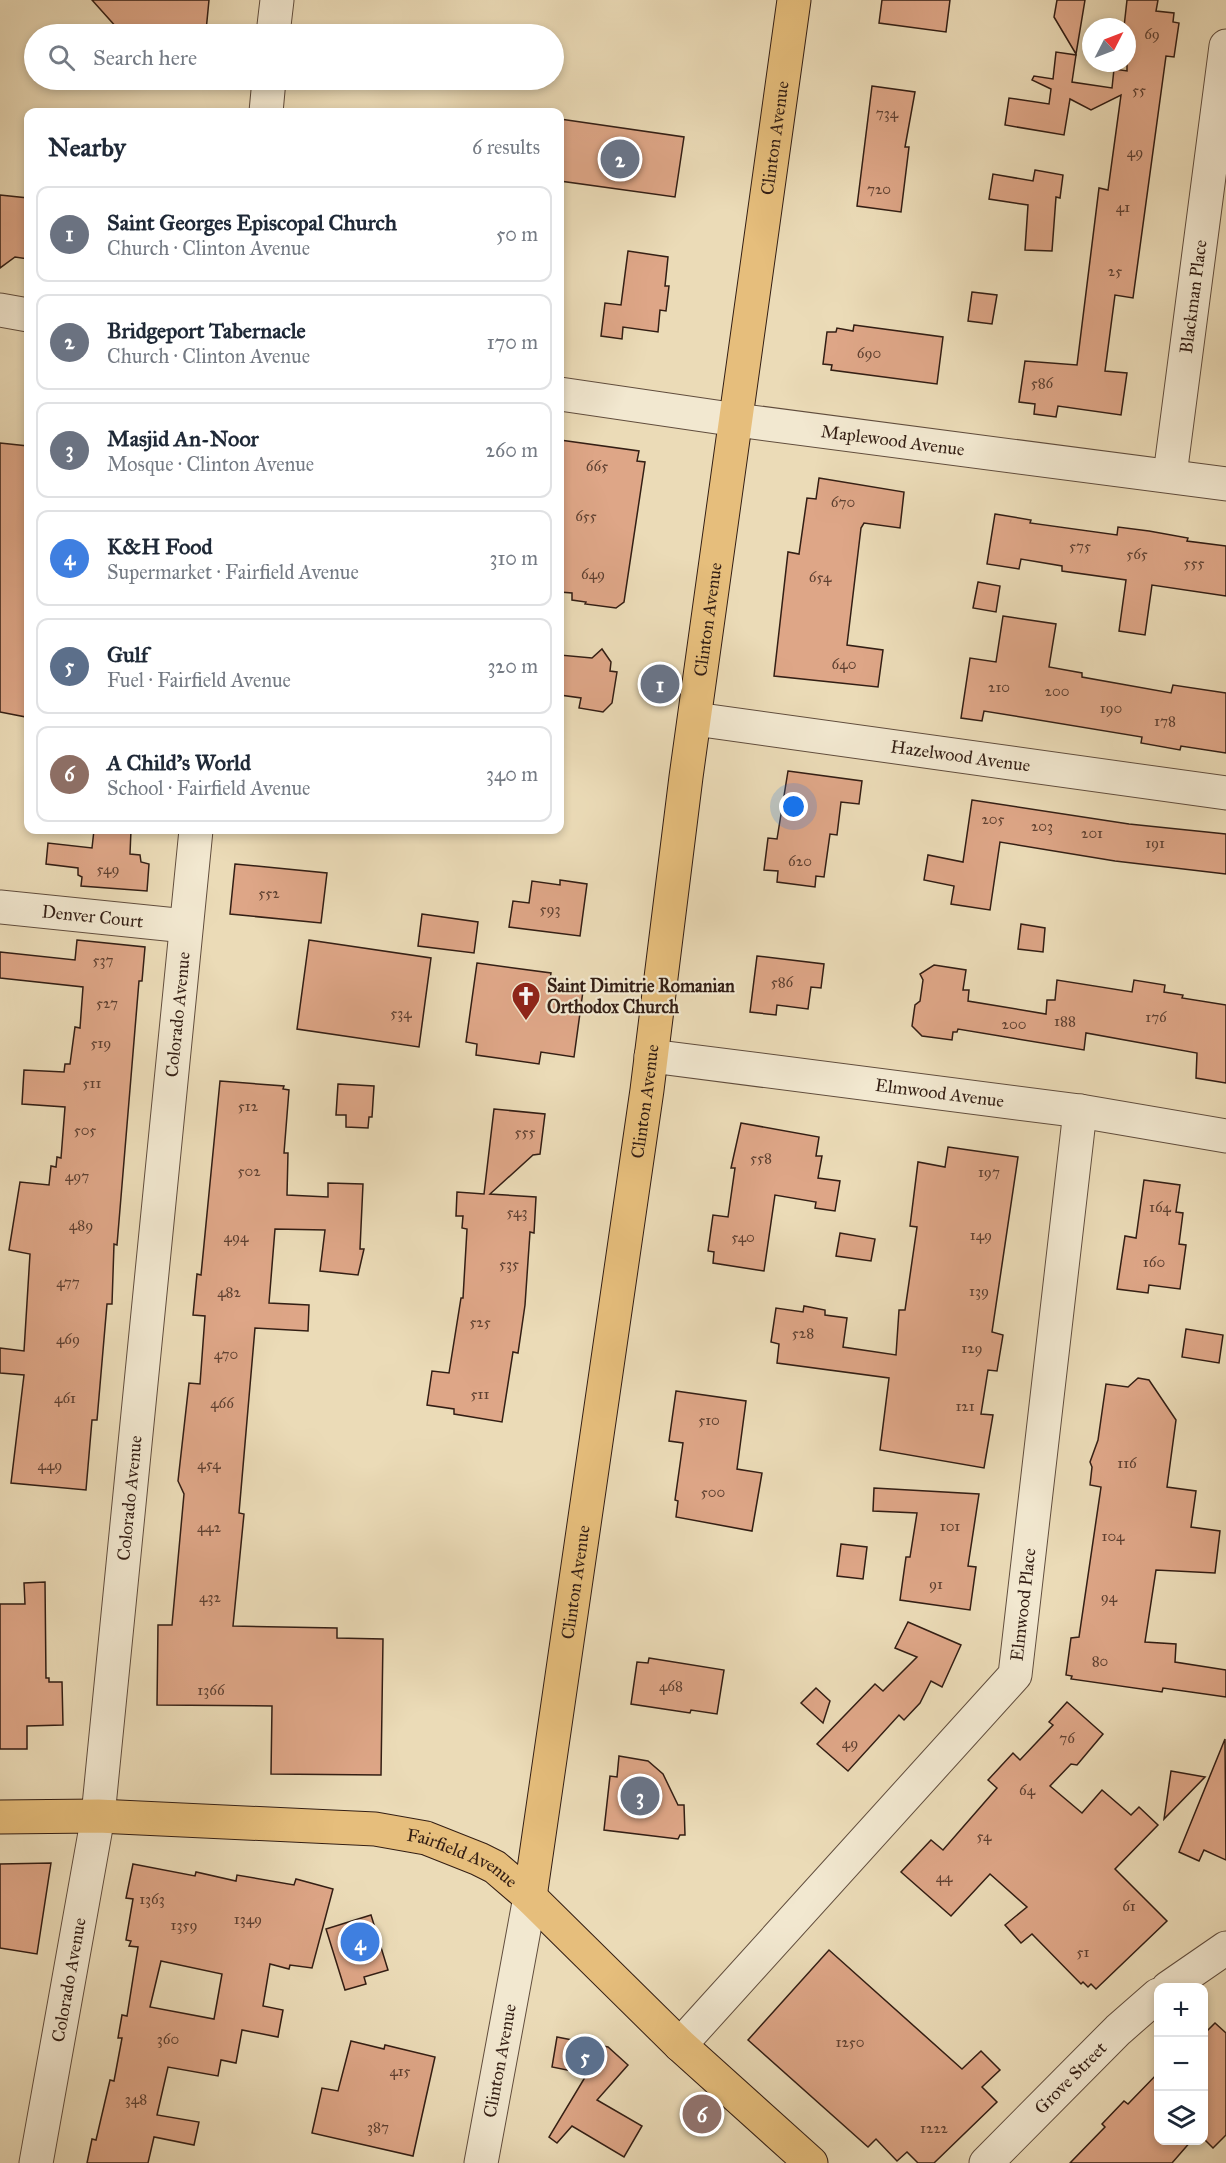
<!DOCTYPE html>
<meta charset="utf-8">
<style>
body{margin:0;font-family:"IM FELL Great Primer",serif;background:#f2f2f3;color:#1f2937}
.controls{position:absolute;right:18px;bottom:18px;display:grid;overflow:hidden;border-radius:12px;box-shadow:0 3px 9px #0003}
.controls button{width:54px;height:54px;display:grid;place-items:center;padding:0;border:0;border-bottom:2px solid #e0e1e3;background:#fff;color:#1f2937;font:30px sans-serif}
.compass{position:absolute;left:1082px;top:18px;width:54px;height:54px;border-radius:50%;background:#fff;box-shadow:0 3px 9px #0003;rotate:48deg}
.you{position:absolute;left:794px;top:807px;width:21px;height:21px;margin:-15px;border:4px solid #fff;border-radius:50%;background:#1a73e8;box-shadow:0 0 0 9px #1a73e833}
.badge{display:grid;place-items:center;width:39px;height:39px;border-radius:50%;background:#8f2418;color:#fff;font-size:20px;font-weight:700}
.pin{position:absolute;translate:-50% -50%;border:3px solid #fff;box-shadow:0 2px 6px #0006}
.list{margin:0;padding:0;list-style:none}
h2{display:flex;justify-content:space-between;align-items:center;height:78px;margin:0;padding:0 24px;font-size:26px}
h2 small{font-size:20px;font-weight:400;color:#747a83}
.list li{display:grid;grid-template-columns:39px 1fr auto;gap:18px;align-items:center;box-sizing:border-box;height:96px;margin:0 12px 12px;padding:0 12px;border:2px solid #e0e1e3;border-radius:12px}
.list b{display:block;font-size:22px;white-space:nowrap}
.list p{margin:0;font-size:20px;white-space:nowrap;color:#747a83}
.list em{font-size:20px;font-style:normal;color:#747a83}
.icon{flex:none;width:33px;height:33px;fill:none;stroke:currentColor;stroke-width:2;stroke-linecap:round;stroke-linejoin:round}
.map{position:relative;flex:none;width:1226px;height:2163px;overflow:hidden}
.search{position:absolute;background:#fff;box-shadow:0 3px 9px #0003;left:24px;top:24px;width:540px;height:66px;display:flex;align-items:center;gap:15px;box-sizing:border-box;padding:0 21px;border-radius:33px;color:#747a83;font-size:22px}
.panel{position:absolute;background:#fff;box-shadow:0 3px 9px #0003;left:24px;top:108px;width:540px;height:726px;border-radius:12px}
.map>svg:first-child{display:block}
.building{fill:#dea687;stroke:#331e14;stroke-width:1.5;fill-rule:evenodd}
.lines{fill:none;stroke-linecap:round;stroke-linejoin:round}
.minor-casing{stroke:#614d3d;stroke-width:35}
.major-casing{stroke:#331e14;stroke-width:35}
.minor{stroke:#f2e8d0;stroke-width:33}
.major{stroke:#e6be7c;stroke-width:33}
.labels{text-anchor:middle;stroke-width:4.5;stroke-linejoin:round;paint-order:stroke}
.number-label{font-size:15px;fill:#5e4031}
.street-label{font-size:18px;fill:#331e14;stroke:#f2e8d0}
.poi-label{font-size:18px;font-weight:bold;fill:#331e14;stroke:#f2e8d0;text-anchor:start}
</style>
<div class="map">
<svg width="1226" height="2163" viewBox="0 0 1226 2163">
<rect width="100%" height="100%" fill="#ebdbb7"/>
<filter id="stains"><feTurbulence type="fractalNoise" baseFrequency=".00333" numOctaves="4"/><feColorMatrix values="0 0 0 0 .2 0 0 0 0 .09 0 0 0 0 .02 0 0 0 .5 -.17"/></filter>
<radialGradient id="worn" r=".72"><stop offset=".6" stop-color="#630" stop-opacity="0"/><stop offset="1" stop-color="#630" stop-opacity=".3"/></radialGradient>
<g class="building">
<polygon points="92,0 209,0 206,31 202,30 202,34 162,34 118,29"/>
<polygon points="882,0 950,0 946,32 879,23"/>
<polygon points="1057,0 1085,0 1076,54 1054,17"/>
<polygon points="1127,0 1158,0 1156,11 1174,13 1173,22 1179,23 1174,57 1166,56 1133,298 1115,295 1105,371 1127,373 1121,415 1058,406 1056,417 1034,414 1035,404 1019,402 1025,361 1077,365 1099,188 1108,190 1121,95 1091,110 1070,99 1064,135 1005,125 1009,98 1049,104 1051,89 1032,80 1034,76 1053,79 1056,52 1076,55 1072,82 1112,88 1114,69 1127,71 1127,27 1124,27"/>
<polygon points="872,86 915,92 905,147 909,147 901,212 857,206"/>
<polygon points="560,119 684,137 675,197 560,181"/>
<polygon points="1035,170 1063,175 1060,198 1056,197 1052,251 1025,250 1028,205 989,199 993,174 1033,181"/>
<polygon points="0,195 28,198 28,259 15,257 0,268"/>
<polygon points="628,251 668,257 665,286 669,286 666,311 660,310 658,332 623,327 622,339 601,336 605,303 621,305"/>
<polygon points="972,292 997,295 992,324 968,321"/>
<polygon points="854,325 943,337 937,384 831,370 832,365 823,364 827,332 836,332 837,328 853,331"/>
<polygon points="560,440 639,451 637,461 645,462 624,602 616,608 585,604 586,602 572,600 572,593 560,592"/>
<polygon points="0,443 28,446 28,699 26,717 0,712"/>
<polygon points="819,478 904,492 900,528 864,523 861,528 847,645 883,650 878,687 774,676 788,552 799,554 807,498 816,499"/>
<polygon points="995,514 1031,520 1030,523 1117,535 1118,527 1149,531 1188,538 1187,541 1226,546 1226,596 1152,585 1145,635 1119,631 1126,580 1062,571 1062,566 1021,559 1019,569 987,564"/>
<polygon points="978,582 1000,586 996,612 973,608"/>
<polygon points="1003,616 1056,624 1049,667 1082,673 1082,677 1171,693 1173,685 1226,693 1226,753 1181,746 1180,750 1141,743 1142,737 984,711 982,721 961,718 970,658 996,662"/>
<polygon points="602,649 611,662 610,671 617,672 612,703 603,712 579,708 581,698 560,695 560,655 592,658"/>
<polygon points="788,771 862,781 859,804 841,802 837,835 830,834 824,877 816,876 815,887 777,882 778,871 764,870 768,838 777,839"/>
<polygon points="972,800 1129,824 1226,834 1226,874 1115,861 1000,842 990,910 951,904 954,886 924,880 928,855 963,862"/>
<polygon points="94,830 131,830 130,854 140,855 141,862 149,864 147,891 81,886 82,877 78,875 78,868 46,864 48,843 92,848"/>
<polygon points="235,864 327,873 321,923 230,914"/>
<polygon points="560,880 587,884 580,936 509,927 513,901 529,903 532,881 560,885"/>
<polygon points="422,914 478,922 474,953 418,946"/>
<polygon points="1021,924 1045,928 1043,952 1018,949"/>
<polygon points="77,940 145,947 142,981 139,981 117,1245 114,1244 112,1304 107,1304 97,1420 92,1420 86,1490 11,1483 24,1375 0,1373 0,1348 24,1351 30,1254 9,1250 20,1182 49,1185 51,1166 56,1167 57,1157 61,1158 65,1107 22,1104 24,1070 64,1072 65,1064 70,1064 75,1027 80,1028 83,987 0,978 0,952 75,960"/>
<polygon points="309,940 431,958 419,1047 297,1029"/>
<polygon points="757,956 824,964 821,988 811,987 808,1009 777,1005 776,1015 750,1012"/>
<polygon points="477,963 551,973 549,986 583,991 574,1057 541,1052 539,1064 476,1055 477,1044 466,1042"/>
<polygon points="934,965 966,970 963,990 969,990 968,1001 1046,1014 1047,1000 1055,1000 1057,980 1132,992 1134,980 1165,985 1164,992 1183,995 1182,998 1226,1005 1226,1083 1196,1078 1197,1053 1086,1033 1084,1050 958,1029 957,1032 953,1032 952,1040 922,1036 912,1026 915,1005 920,1001 923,980 920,974"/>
<polygon points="220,1081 284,1086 283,1089 289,1090 284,1153 288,1153 287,1195 328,1197 328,1183 363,1184 360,1249 364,1249 358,1275 320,1271 325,1230 275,1229 269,1303 309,1305 308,1331 255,1328 239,1513 244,1514 233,1626 337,1628 337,1638 383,1639 381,1775 271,1774 272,1706 157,1705 158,1625 172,1625 184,1494 178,1481 189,1383 200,1384 205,1316 193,1315 197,1274 201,1275"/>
<polygon points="338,1084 374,1086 372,1117 369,1117 368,1128 346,1127 346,1115 336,1115"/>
<polygon points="494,1109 545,1114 540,1154 533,1155 490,1194 536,1197 534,1233 530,1232 525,1305 518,1353 513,1352 502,1422 454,1414 454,1409 427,1405 432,1371 449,1373 461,1298 463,1298 467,1229 462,1228 463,1216 456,1216 457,1192 484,1194"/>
<polygon points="741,1123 819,1137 816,1156 822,1156 818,1178 840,1181 835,1211 815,1208 816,1202 775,1195 764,1271 713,1263 714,1252 708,1251 713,1215 728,1217 735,1168 731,1168"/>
<polygon points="948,1147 1018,1157 992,1332 1003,1335 997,1371 988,1370 981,1414 993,1415 984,1468 880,1450 889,1378 777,1363 779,1344 771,1342 776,1308 803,1312 804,1306 825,1310 825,1315 847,1318 843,1347 896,1355 899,1310 905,1310 917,1227 910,1226 918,1162 945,1167"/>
<polygon points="1144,1180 1180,1185 1176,1212 1183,1213 1179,1244 1186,1245 1180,1289 1149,1285 1148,1293 1117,1289 1125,1236 1136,1238"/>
<polygon points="840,1233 875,1239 871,1261 836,1256"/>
<polygon points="1186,1329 1223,1335 1219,1363 1182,1357"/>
<polygon points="1138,1378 1149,1380 1176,1420 1167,1487 1196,1491 1191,1527 1220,1531 1215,1573 1156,1570 1145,1642 1176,1644 1175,1662 1226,1670 1226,1697 1163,1688 1162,1692 1071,1679 1072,1676 1066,1675 1071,1638 1079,1637 1101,1487 1090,1485 1092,1467 1090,1462 1098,1440 1106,1384 1128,1387"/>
<polygon points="676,1391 746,1401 737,1469 762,1473 752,1531 676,1517 678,1501 675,1500 683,1443 669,1441"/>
<polygon points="874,1488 979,1494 968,1566 976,1567 970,1610 900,1600 906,1557 910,1557 917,1513 873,1511"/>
<polygon points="841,1544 867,1547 863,1579 837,1576"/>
<polygon points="45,1582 46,1678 49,1678 49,1682 62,1682 63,1725 27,1726 27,1749 0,1749 0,1604 25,1604 24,1583"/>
<polygon points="908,1622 961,1645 942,1687 931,1681 920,1703 904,1720 899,1715 848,1771 817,1744 875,1684 883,1691 917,1657 895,1648"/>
<polygon points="649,1658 724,1670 717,1714 691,1710 690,1713 631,1704 637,1662 648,1663"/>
<polygon points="816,1688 830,1701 823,1723 801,1703"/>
<polygon points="1067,1702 1103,1734 1077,1765 1071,1764 1050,1786 1082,1813 1102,1790 1131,1815 1139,1807 1158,1825 1115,1869 1167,1921 1096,1989 1091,1984 1088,1987 1083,1982 1081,1984 1032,1934 1021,1943 1005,1925 1027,1907 990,1874 951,1916 901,1872 931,1840 943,1850 997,1788 988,1780 1013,1753 1020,1760 1053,1725 1049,1722"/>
<polygon points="1225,1739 1226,1860 1204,1850 1199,1861 1179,1852"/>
<polygon points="619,1756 648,1761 663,1774 678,1805 684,1805 685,1835 680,1835 678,1839 604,1830 610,1776 617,1777"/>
<polygon points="1171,1771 1205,1777 1164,1819"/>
<polygon points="51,1863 37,1954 0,1948 0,1864"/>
<path d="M 133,1864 L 195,1876 L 196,1872 L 236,1881 L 237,1875 L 294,1885 L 296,1879 L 333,1889 L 312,1968 L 290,1965 L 289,1969 L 270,1964 L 263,2006 L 283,2010 L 278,2037 L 242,2030 L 236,2063 L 221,2060 L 218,2076 L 168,2067 L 157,2115 L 199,2122 L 194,2145 L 154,2137 L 148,2163 L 87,2163 L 92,2139 L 96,2140 L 110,2080 L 114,2081 L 122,2038 L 118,2038 L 122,2015 L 127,2016 L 138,1947 L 129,1946 L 131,1941 L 126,1940 L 133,1899 L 126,1898 ZM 161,1961 L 222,1974 L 214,2019 L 150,2007 Z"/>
<polygon points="371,1915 388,1970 364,1977 366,1984 345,1990 326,1929"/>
<polygon points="829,1950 962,2069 981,2051 1000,2070 982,2087 997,2102 934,2163 918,2163 907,2152 897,2161 876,2139 868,2147 748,2040"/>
<polygon points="1215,2023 1226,2033 1226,2135 1213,2148 1203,2138 1203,2035"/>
<polygon points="557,2037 608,2047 628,2065 597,2100 642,2126 624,2157 572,2126 557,2143 549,2137 587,2074 552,2067"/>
<polygon points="351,2041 384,2049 385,2045 435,2057 413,2156 312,2133 322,2088 338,2091"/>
<polygon points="1158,2073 1158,2140 1192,2140 1172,2163 1070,2163 1105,2127 1102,2124 1124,2101 1128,2104"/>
</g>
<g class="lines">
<g class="minor-casing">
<g id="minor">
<polyline points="273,34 277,0"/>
<polyline points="266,112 269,80"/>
<polyline points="0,310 28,315"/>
<path id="s1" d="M 560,394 L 737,420 L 1226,484"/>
<path id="s2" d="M 1170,475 L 1226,46"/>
<path id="s3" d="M 695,719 L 1226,793"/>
<path id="s4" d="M 0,907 L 186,926"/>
<path id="s5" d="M 651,1056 L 1080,1111 L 1226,1136"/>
<polyline points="1168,1988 1226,1948"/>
<path id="s6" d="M 680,2045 L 1015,1675 L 1080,1111"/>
<path id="s7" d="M 36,2163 L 98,1816 L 196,830"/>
<path id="s8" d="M 481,2163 L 530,1897"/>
<path id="s9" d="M 986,2163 L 1118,2030 L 1158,1995"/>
</g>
</g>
<g class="major-casing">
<g id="major">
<path id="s10" d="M 0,1817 L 98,1816 L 375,1829 L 426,1838 L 479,1859 L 495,1867 L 530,1897 L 680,2045 L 811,2163"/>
<path id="s11" d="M 530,1897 L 647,1090 L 686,777 L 794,0"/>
</g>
</g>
<use href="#minor" class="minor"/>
<use href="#major" class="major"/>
</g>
<defs>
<g id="church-pin" transform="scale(1.5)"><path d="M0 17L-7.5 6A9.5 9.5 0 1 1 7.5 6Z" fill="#8f2418" stroke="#f2e8d0"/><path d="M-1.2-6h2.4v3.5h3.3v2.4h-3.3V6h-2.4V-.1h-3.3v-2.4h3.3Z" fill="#fff"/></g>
</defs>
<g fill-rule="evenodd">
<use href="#church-pin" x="526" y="996"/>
</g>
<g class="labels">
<g class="number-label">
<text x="1152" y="39">69</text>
<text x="1139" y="95">55</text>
<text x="887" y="118">734</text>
<text x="1135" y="157">49</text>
<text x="879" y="194">720</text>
<text x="1123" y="212">41</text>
<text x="1115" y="276">25</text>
<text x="869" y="358">690</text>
<text x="1042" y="388">586</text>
<text x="597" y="471">665</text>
<text x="843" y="507">670</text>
<text x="586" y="521">655</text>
<text x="1080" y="551">575</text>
<text x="1137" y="559">565</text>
<text x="1194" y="568">555</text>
<text x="593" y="579">649</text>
<text x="820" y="582">654</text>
<text x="844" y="669">640</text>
<text x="999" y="692">210</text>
<text x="1057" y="696">200</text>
<text x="1111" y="713">190</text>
<text x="1165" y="726">178</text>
<text x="993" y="824">205</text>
<text x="1042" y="831">203</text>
<text x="1092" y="838">201</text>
<text x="1155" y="848">191</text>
<text x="800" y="866">620</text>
<text x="108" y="874">549</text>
<text x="269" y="898">552</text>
<text x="550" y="914">593</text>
<text x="103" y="965">537</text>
<text x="782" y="987">586</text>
<text x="107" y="1008">527</text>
<text x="401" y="1018">534</text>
<text x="1156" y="1022">176</text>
<text x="1065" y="1026">188</text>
<text x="1014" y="1029">200</text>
<text x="101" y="1048">519</text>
<text x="92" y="1088">511</text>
<text x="248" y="1111">512</text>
<text x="85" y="1135">505</text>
<text x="525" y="1137">555</text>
<text x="761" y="1163">558</text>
<text x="249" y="1176">502</text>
<text x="989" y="1177">197</text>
<text x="77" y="1181">497</text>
<text x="1160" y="1212">164</text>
<text x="517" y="1217">543</text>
<text x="81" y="1230">489</text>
<text x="981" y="1240">149</text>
<text x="236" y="1242">494</text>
<text x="743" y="1242">540</text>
<text x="1154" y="1267">160</text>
<text x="509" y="1269">535</text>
<text x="68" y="1287">477</text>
<text x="979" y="1296">139</text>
<text x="229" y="1297">482</text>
<text x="480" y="1327">525</text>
<text x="803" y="1338">528</text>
<text x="68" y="1344">469</text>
<text x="972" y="1353">129</text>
<text x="226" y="1359">470</text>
<text x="480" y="1399">511</text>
<text x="65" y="1403">461</text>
<text x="222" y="1408">466</text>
<text x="965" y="1411">121</text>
<text x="709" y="1425">510</text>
<text x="1127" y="1468">116</text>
<text x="209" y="1469">454</text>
<text x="50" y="1470">449</text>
<text x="713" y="1497">500</text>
<text x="950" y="1531">101</text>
<text x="209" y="1532">442</text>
<text x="1113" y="1541">104</text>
<text x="936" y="1589">91</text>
<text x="210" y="1602">432</text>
<text x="1109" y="1602">94</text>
<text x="1100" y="1666">80</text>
<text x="671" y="1691">468</text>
<text x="211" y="1695">1366</text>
<text x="1067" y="1743">76</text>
<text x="850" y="1748">49</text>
<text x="1027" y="1795">64</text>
<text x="984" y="1841">54</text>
<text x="944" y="1882">44</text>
<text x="152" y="1904">1363</text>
<text x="1129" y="1911">61</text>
<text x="248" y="1924">1349</text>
<text x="184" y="1930">1359</text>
<text x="1083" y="1957">51</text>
<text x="168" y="2044">360</text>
<text x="850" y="2047">1250</text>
<text x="400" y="2076">415</text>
<text x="136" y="2104">348</text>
<text x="378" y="2132">387</text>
<text x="934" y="2133">1222</text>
</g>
<g class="street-label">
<text dy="6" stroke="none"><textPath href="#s11" startOffset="1776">Clinton Avenue</textPath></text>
<text dy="6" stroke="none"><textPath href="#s2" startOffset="180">Blackman Place</textPath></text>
<text dy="6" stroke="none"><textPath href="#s1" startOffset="336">Maplewood Avenue</textPath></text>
<text dy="6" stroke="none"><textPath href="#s11" startOffset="1290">Clinton Avenue</textPath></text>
<text dy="6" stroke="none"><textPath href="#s3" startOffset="268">Hazelwood Avenue</textPath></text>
<text dy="6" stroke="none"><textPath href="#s4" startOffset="93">Denver Court</textPath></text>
<text dy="6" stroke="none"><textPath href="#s7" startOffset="1158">Colorado Avenue</textPath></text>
<text dy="6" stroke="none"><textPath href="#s5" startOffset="291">Elmwood Avenue</textPath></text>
<text dy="6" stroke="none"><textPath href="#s11" startOffset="804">Clinton Avenue</textPath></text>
<text dy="6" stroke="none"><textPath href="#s7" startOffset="672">Colorado Avenue</textPath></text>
<text dy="6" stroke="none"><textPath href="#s11" startOffset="318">Clinton Avenue</textPath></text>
<text dy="6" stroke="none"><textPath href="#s6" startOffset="570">Elmwood Place</textPath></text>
<text dy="6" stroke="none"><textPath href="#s10" startOffset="468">Fairfield Avenue</textPath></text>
<text dy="6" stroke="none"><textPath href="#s7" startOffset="186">Colorado Avenue</textPath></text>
<text dy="6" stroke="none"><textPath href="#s8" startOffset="104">Clinton Avenue</textPath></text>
<text dy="6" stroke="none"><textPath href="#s9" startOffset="120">Grove Street</textPath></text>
</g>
<g class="poi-label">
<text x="547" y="992">Saint Dimitrie Romanian<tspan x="547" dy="21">Orthodox Church</tspan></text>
</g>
</g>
<rect width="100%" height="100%" filter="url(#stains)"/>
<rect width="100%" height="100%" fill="url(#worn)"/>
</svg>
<div class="controls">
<button>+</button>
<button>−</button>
<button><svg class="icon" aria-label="layers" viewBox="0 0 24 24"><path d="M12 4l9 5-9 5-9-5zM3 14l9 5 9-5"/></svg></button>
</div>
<svg class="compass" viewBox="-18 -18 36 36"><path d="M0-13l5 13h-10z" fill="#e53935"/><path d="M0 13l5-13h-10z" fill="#747a83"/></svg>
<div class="you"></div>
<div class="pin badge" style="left:660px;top:684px;background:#6b7280">1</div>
<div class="pin badge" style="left:620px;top:159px;background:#6b7280">2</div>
<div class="pin badge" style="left:640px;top:1796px;background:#6b7280">3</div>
<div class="pin badge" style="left:360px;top:1942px;background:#3f7fe0">4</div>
<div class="pin badge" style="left:585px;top:2056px;background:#5c6f8a">5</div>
<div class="pin badge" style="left:702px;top:2114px;background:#8d6e63">6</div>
<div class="search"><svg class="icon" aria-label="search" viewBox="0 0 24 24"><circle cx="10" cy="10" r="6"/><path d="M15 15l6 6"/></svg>Search here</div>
<section class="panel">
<h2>Nearby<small>6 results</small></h2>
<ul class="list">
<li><span class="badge" style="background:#6b7280">1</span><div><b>Saint Georges Episcopal Church</b><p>Church · Clinton Avenue</p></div><em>50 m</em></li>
<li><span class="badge" style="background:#6b7280">2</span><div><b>Bridgeport Tabernacle</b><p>Church · Clinton Avenue</p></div><em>170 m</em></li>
<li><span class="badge" style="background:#6b7280">3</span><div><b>Masjid An-Noor</b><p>Mosque · Clinton Avenue</p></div><em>260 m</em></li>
<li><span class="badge" style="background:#3f7fe0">4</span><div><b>K&amp;H Food</b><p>Supermarket · Fairfield Avenue</p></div><em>310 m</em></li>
<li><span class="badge" style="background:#5c6f8a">5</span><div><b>Gulf</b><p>Fuel · Fairfield Avenue</p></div><em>320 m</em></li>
<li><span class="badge" style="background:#8d6e63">6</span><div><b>A Child's World</b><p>School · Fairfield Avenue</p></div><em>340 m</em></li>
</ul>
</section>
</div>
